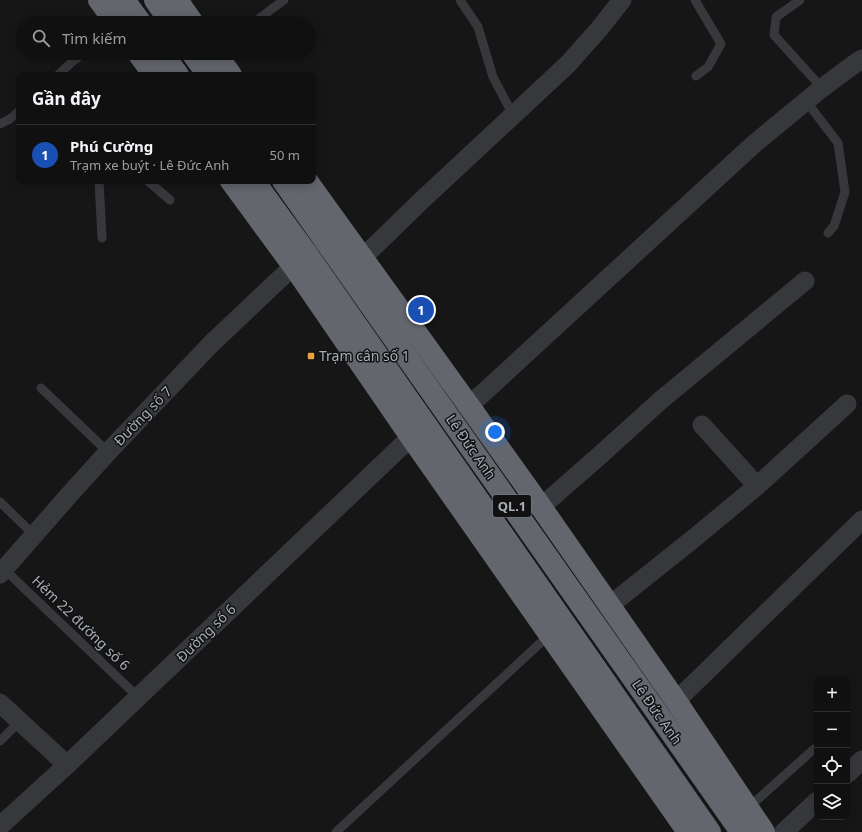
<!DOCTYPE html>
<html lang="vi">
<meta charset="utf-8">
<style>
body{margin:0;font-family:"Noto Sans",sans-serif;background:#19191a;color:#f1f3f6}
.controls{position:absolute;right:12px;bottom:12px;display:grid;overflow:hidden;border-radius:8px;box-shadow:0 2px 10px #0003}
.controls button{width:36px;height:36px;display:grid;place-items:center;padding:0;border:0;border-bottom:1px solid #303031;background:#101011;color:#f1f3f6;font:20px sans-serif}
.you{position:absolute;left:495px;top:432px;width:14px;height:14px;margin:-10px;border:3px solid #fff;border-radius:50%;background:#1a73e8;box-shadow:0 0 0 6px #1a73e833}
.badge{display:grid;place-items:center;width:26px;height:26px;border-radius:50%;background:#e9a23c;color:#fff;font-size:13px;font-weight:700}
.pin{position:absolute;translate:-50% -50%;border:2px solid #fff;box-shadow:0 1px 4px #0006}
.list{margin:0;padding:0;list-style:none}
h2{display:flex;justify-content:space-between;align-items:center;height:52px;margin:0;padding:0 16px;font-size:17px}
h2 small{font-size:13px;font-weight:400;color:#9c9d9f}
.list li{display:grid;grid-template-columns:26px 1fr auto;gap:12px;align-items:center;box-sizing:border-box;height:60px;padding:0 16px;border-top:1px solid #303031}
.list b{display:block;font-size:15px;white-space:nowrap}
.list p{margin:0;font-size:13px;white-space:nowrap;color:#9c9d9f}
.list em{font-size:13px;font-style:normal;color:#9c9d9f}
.icon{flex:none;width:22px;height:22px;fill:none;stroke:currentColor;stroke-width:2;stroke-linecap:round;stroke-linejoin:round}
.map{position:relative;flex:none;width:862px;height:832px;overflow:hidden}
.search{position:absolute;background:#101011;box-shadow:0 2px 10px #0003;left:16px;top:16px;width:300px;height:44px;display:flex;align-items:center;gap:10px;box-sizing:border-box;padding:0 14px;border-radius:22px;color:#9c9d9f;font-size:15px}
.panel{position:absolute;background:#101011;box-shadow:0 2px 10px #0003;left:16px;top:72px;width:300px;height:112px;border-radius:8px}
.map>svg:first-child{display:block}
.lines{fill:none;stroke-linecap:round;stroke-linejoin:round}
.lane{stroke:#37383c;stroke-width:9}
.street{stroke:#37383c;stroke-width:19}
.highway{stroke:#63666d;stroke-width:22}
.poi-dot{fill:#e9a23c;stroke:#111112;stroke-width:1.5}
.labels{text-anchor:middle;stroke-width:3;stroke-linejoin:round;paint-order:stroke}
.shield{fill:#111112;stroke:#7b7f86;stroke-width:1}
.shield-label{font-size:13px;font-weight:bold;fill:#a8aeb7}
.poi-label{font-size:14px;fill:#a8aeb7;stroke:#111112;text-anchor:start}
.street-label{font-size:14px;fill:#a8aeb7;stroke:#111112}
</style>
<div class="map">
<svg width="862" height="832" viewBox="0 0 862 832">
<rect width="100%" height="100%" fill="#161617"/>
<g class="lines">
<g class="lane">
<polyline points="460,0 478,27 493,77 513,115"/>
<polyline points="695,0 721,44 708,67 696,76"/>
<polyline points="800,0 776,17 774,35 822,88"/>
<polyline points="253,23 284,0"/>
<polyline points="58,75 73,61 84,53"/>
<polyline points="806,101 838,143 845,192 834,226 828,233"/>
<polyline points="0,124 10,119 19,111"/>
<polyline points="99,181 102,238"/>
<polyline points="148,181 170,200"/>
<polyline points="41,388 108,452"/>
<polyline points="0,502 34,535"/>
<polyline points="4,569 138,697"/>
<polyline points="0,741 20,721"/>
<polyline points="748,808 814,749"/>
<polyline points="336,832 549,635"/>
</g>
<g class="street">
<polyline points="352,268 421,201 568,64 600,28 622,0"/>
<polyline points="469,406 754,144 822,88 853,65 862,59"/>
<polyline points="702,425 757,486"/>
<polyline points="541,507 598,457 661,400 805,281"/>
<polyline points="0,574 69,495 108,452 212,343 304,256"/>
<polyline points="609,606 693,539 757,486 847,404"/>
<polyline points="676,701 862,520"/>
<polyline points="0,703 67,765"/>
<polyline points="847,774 862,760"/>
<polyline points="0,826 67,765 411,437"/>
<polyline points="784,832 817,801"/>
</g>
<g class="highway">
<polyline points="99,0 116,23"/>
<polyline points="124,0 141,23"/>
<polyline points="155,0 171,23"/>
<polyline points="177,0 193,23"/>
<polyline points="138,53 154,75"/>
<polyline points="162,53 178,75"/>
<polyline points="192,53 208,75"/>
<polyline points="215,53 231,75"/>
<polyline points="231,181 297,271 411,437 688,832"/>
<polyline points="254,181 307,254 710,832"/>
<polyline points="283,181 741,832"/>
<polyline points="307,181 469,406 541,507 676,701 764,832"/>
</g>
</g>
<rect class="poi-dot" x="307" y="352" width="8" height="8" rx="2"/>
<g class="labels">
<rect class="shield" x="493" y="495" width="38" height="22" rx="3"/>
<g class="shield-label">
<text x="512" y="511">QL.1</text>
</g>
<g class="poi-label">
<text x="319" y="361">Trạm cân số 1</text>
</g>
<g class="street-label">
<text transform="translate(143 416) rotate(-46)" y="5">Đường số 7</text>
<text transform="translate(471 447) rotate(55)" y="5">Lê Đức Anh</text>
<text transform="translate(81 623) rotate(44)" y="5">Hẻm 22 đường số 6</text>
<text transform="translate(206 633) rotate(-44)" y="5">Đường số 6</text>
<text transform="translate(657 712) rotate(55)" y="5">Lê Đức Anh</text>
</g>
</g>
</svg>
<div class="controls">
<button>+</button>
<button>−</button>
<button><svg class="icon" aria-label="locate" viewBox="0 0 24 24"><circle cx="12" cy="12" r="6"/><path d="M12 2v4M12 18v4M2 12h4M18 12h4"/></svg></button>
<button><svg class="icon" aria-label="layers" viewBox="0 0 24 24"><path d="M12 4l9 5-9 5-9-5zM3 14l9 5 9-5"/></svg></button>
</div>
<div class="you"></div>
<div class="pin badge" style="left:421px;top:310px;background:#1a4fb4">1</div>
<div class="search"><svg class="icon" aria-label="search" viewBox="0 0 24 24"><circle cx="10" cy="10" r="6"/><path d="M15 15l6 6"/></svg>Tìm kiếm</div>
<section class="panel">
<h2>Gần đây<small></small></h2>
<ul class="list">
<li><span class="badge" style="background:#1a4fb4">1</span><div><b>Phú Cường</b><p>Trạm xe buýt · Lê Đức Anh</p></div><em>50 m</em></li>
</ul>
</section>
</div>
